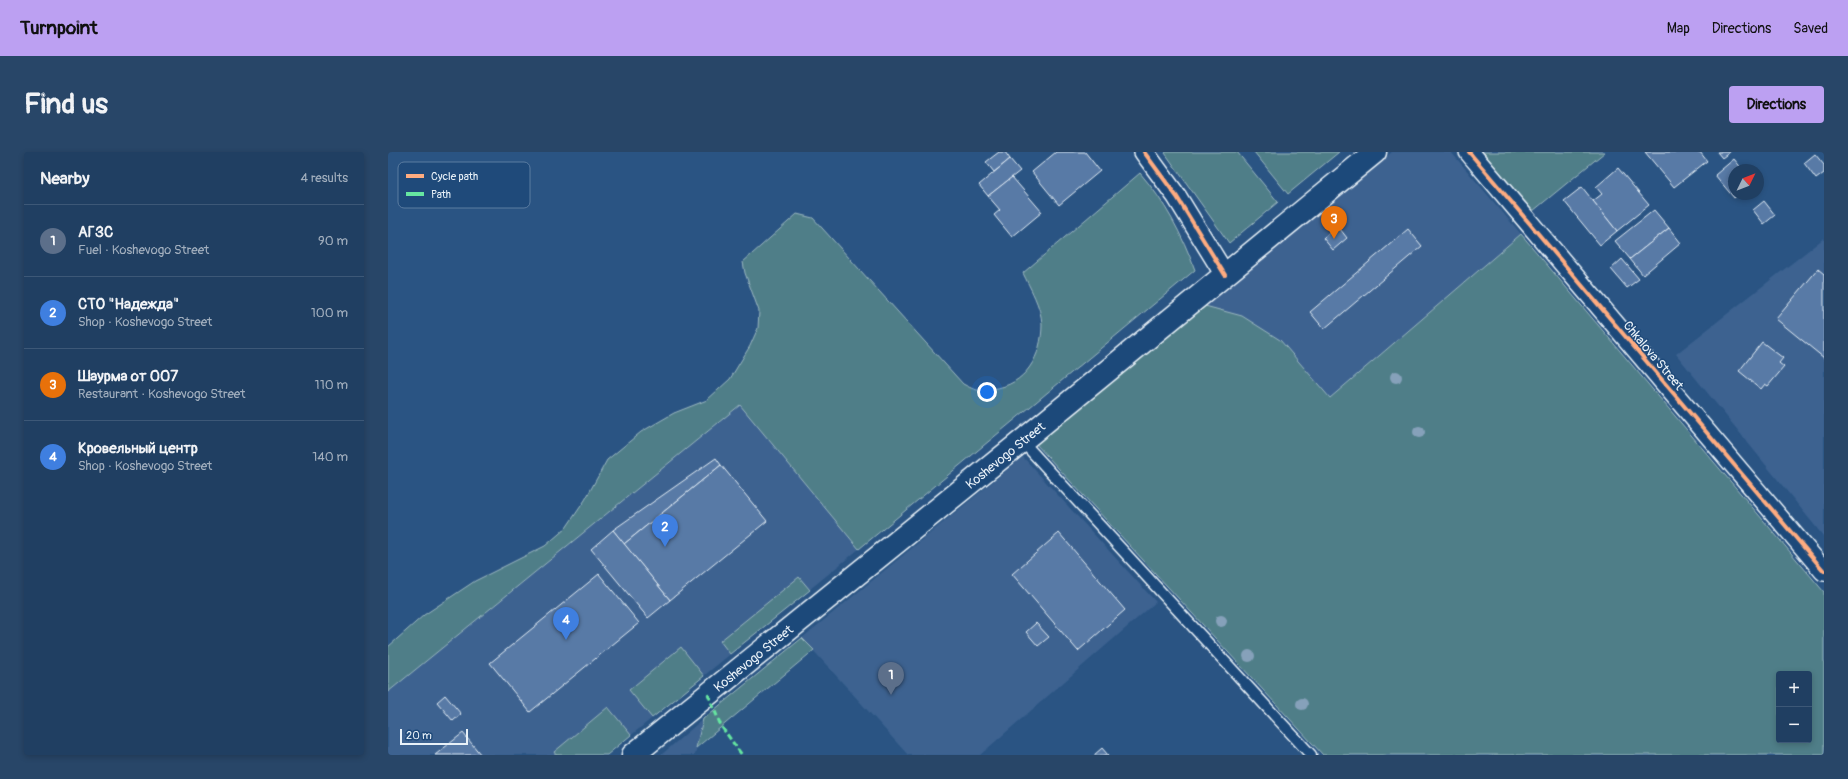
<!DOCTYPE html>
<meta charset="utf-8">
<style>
body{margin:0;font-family:Pangolin,sans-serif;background:#284668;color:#f1f3f6}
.controls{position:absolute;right:12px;bottom:12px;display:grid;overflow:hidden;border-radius:4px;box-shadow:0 2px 6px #0003}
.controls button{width:36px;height:36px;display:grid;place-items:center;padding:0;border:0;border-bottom:1px solid #3d5877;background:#203f62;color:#f1f3f6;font:20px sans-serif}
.compass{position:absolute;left:1340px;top:12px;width:36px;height:36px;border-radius:50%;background:#203f62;box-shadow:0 2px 6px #0003;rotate:47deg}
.scale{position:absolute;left:12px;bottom:10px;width:68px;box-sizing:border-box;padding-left:4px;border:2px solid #e8f1f8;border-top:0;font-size:11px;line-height:14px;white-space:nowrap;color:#e8f1f8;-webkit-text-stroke:3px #1f4a7a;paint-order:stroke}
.you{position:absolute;left:599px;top:240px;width:14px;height:14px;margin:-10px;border:3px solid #fff;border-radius:50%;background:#1a73e8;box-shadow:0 0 0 6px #1a73e833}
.badge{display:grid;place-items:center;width:26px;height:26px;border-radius:50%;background:#bca0f2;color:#fff;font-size:13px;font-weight:700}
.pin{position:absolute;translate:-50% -33px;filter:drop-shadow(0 1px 2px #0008)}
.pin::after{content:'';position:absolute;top:21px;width:14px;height:12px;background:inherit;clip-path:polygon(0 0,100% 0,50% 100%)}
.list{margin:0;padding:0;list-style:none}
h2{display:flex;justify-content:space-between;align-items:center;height:52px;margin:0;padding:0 16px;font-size:17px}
h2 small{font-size:13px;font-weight:400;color:#a2afbe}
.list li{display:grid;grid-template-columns:26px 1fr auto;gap:12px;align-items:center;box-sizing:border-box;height:72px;padding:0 16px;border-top:1px solid #3d5877}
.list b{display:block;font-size:15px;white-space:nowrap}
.list p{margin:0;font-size:13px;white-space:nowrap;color:#a2afbe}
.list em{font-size:13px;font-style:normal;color:#a2afbe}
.map{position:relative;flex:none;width:1436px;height:603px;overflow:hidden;border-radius:4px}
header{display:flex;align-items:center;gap:24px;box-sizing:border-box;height:56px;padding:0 20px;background:#bca0f2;color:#111}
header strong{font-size:19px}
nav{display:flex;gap:22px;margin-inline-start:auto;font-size:14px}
.intro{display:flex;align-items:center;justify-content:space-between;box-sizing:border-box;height:96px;padding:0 24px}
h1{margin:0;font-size:28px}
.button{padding:10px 18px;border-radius:4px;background:#bca0f2;color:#111;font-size:14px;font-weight:700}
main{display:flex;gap:24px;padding:0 24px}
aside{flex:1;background:#203f62;border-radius:4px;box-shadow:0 2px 6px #0003}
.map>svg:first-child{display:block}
.built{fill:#3c6290}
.green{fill:#507e88;stroke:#9cb8c0;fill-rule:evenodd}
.building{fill:#587aa6;stroke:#e8f1f8}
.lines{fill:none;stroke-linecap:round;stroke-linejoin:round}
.lane-casing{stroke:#e8f1f8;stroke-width:13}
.street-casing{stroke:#e8f1f8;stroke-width:22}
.secondary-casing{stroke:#e8f1f8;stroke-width:25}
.lane{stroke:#1f4a7a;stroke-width:10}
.street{stroke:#1f4a7a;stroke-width:19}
.secondary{stroke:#1f4a7a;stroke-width:22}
.quiet{stroke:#66e7a1;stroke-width:3;stroke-dasharray:6 3;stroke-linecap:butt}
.cycleway-casing{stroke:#1f4a7a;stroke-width:6}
.cycleway{stroke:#ffac80;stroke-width:4}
.tree{fill:#86a1ba}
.labels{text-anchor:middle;stroke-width:3;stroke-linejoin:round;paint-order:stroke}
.street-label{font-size:13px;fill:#e8f1f8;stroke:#1f4a7a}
.key{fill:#1f4a7a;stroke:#5b7ca0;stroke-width:1}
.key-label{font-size:11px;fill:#e8f1f8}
</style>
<header>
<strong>Turnpoint</strong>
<nav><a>Map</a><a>Directions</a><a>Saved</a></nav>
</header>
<div class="intro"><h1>Find us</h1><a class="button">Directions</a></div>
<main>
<aside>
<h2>Nearby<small>4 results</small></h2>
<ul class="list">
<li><span class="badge" style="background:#5c6f8a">1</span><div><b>АГЗС</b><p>Fuel · Koshevogo Street</p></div><em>90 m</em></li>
<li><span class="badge" style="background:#3f7fe0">2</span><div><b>СТО &quot;Надежда&quot;</b><p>Shop · Koshevogo Street</p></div><em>100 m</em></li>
<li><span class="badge" style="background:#e8710a">3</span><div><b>Шаурма от 007</b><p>Restaurant · Koshevogo Street</p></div><em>110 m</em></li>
<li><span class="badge" style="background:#3f7fe0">4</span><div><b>Кровельный центр</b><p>Shop · Koshevogo Street</p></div><em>140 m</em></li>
</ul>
</aside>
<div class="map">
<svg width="1436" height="603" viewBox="0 0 1436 603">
<rect width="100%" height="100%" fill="#2a5483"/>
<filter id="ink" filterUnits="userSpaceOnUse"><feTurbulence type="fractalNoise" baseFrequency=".025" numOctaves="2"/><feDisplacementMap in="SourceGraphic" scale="8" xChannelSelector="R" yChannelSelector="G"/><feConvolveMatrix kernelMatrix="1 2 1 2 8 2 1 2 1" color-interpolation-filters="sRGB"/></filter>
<g filter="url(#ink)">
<g class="built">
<polygon points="1004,0 1063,0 1133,82 942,246 892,188 817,154"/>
<polygon points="1436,86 1436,385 1288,202"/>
<polygon points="352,253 471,397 219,603 0,603 0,540"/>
<polygon points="635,305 768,450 592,603 520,603 414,486"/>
<polygon points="315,567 307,603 273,603"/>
</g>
<g class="green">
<polygon points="778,0 849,0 890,50 841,91 777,1"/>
<polygon points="866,0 951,0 900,42"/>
<polygon points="1095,0 1217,0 1145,59"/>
<path d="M 752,21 C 777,50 794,82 807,118 L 471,397 L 352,253 L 0,540 L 0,495 L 36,463 L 87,429 L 157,394 L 178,376 L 197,348 L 219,308 L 253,280 L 286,261 L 319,248 L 342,227 L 362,194 L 370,176 L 371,159 L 357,121 L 355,110 L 409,62 L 425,66 L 575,232 C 579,234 584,237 589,238 C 593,239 599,237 604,237 C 638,233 654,204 654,172 C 653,154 642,136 635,121 Z"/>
<path d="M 1133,82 L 1436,440 L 1436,603 L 935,603 L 647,291 L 817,154 L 854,164 L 892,188 L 942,246 ZM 1391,522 L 1421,522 L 1421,588 L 1391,588 Z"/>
<polygon points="411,425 422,438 342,502 332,489"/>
<polygon points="414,486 426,498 308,596 315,567"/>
<polygon points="293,495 316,524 264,566 241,538"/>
<polygon points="220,555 243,583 219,603 168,603 166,600"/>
</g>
<g class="building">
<polygon points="611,0 617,0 622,7 606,20 598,10"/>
<polygon points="668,0 697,0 712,19 671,53 644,20"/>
<polygon points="1257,0 1312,0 1319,9 1286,35"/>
<polygon points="1329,0 1342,0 1334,6"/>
<polygon points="1427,2 1436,13 1436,21 1428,27 1416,11"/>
<polygon points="622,7 632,19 600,44 591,33"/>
<polygon points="1346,7 1355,18 1346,18 1346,42 1351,42 1346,46 1327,23"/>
<polygon points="1230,16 1261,53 1229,79 1205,49 1214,42 1208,35"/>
<polygon points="624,25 654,60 624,85 606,63 612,58 600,44"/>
<polygon points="1194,35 1229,79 1212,93 1176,49"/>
<polygon points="1376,49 1387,63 1376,72 1365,58"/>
<polygon points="1266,58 1281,76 1242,107 1227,89"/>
<polygon points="949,73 959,86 945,98 935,86"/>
<polygon points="1281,76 1293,91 1255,123 1242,107"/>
<polygon points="1020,77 1034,94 936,177 922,160"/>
<polygon points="1234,107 1251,127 1239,136 1223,117"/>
<polygon points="1430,117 1436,122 1436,206 1388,167"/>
<polygon points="1374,190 1395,206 1391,211 1396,215 1380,234 1377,232 1373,237 1351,219"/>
<polygon points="328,306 333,313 236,392 225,378"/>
<polygon points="333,313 379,369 282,448 236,392"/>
<polygon points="225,378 282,448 260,466 203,397"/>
<polygon points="671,381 737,458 690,499 624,422"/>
<polygon points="211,422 251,471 142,560 102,511"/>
<polygon points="648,471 661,485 650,494 638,480"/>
<polygon points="57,543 73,562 65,569 49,550"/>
<polygon points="75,581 93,603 47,603"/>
<polygon points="714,596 720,603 706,603"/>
</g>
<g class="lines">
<g class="lane-casing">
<polyline id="lane" points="634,289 923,603"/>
</g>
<g class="street-casing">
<g id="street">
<polyline points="756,0 789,45 837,123"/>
<polyline points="1081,0 1436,419"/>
</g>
</g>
<g class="secondary-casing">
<polyline id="secondary" points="245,603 634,289 987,0"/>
</g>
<use href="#lane" class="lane"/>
<use href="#street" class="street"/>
<use href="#secondary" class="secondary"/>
<polyline class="quiet" points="320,542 333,574 354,603"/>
<g class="cycleway-casing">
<g id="cycleway">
<polyline points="756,0 789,45 837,123"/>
<polyline points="1081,0 1436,419"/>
</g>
</g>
<use href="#cycleway" class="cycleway"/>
</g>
<g class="tree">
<circle cx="1008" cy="225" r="6"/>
<circle cx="1031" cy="280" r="6"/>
<circle cx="833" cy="469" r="6"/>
<circle cx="861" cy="504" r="6"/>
<circle cx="914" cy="552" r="6"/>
</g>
</g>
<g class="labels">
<g class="street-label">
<text transform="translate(1266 203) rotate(50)" y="5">Chkalova Street</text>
<text transform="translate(617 303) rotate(-39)" y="5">Koshevogo Street</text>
<text transform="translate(365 506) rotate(-39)" y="5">Koshevogo Street</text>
</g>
</g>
<rect x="10" y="10" width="132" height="46" rx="6" class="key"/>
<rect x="18" y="22" width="18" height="4" fill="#ffac80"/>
<rect x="18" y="40" width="18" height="4" fill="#66e7a1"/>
<g class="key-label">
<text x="43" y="28">Cycle path</text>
<text x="43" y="46">Path</text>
</g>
</svg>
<div class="controls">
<button>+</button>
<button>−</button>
</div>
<svg class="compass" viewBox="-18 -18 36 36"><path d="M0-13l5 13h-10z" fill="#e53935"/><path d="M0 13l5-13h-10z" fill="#a2afbe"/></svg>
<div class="scale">20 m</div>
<div class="you"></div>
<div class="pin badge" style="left:503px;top:543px;background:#5c6f8a">1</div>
<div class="pin badge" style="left:277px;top:395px;background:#3f7fe0">2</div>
<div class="pin badge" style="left:946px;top:87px;background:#e8710a">3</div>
<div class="pin badge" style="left:178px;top:488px;background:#3f7fe0">4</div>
</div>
</main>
